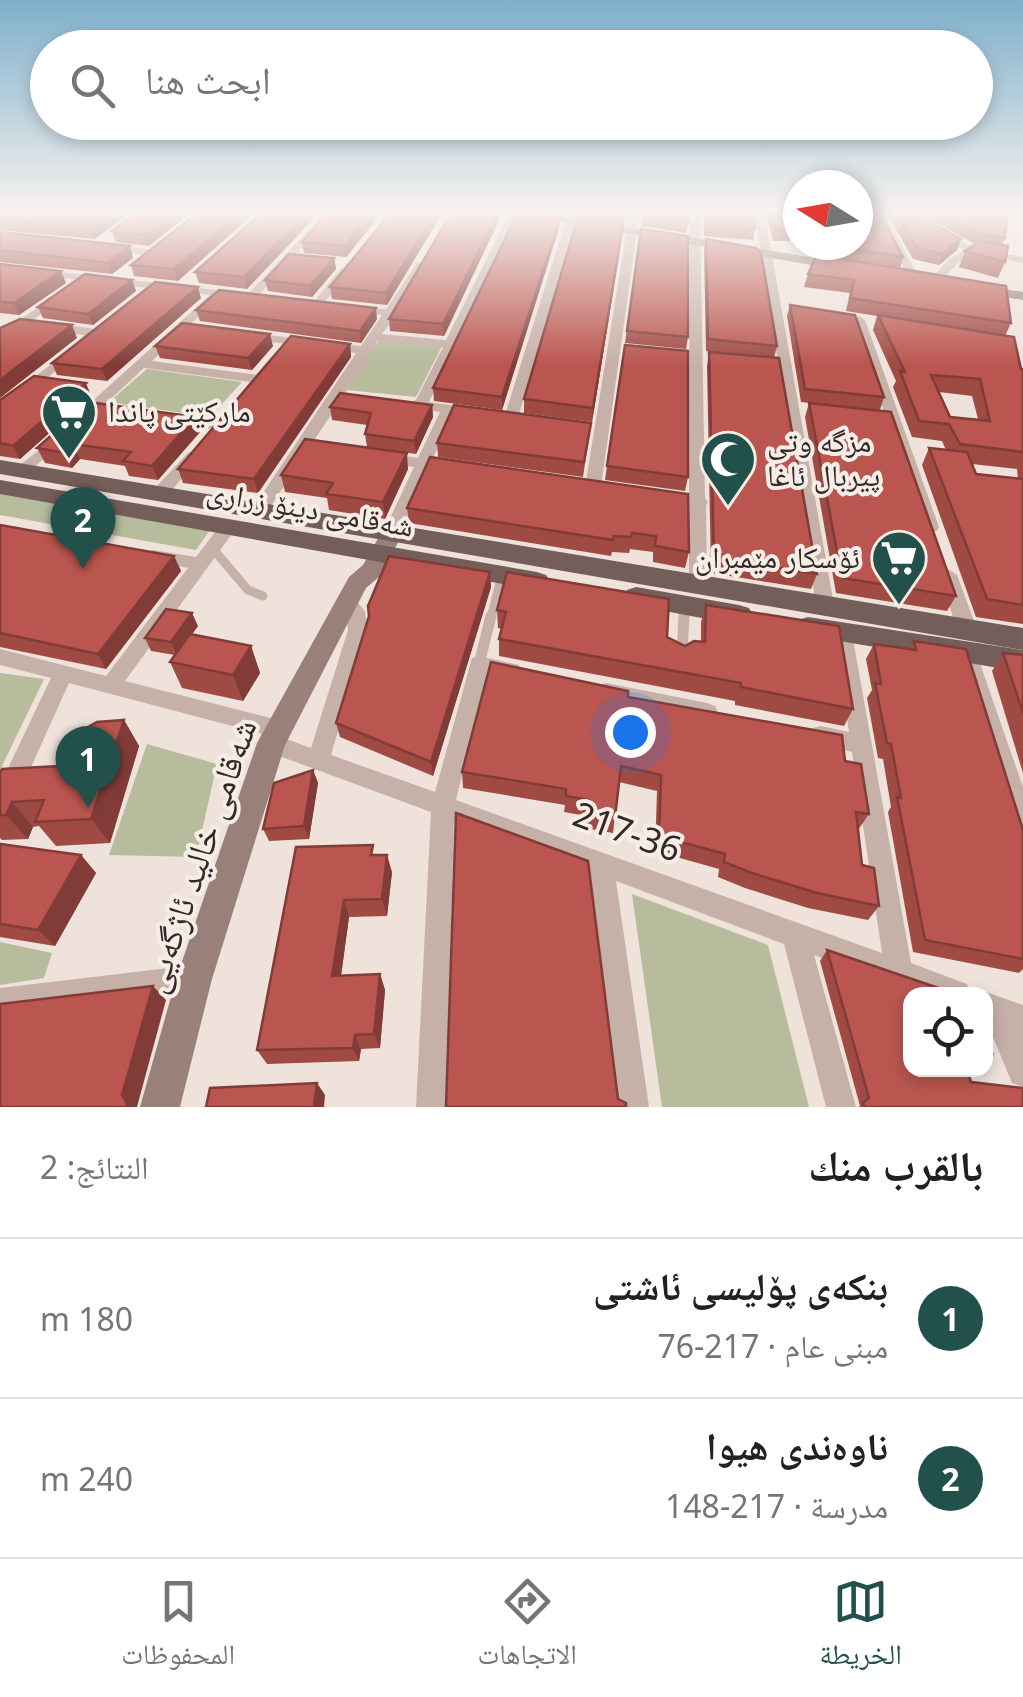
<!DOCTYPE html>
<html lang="ar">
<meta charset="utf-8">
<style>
body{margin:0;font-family:"Noto Sans","Noto Naskh Arabic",sans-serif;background:#f2f2f2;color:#202124;direction:rtl}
.controls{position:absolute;right:30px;bottom:30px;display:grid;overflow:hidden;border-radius:20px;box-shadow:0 5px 15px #0003}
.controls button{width:90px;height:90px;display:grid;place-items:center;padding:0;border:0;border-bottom:2px solid #e0e0e0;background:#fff;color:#202124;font:50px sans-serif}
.compass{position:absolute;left:783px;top:170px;width:90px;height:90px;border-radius:50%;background:#fff;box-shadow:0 5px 15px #0003;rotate:281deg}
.you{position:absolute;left:630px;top:732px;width:35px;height:35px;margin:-25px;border:8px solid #fff;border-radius:50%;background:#1a73e8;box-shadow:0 0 0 15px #1a73e833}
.badge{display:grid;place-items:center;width:65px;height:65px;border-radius:50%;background:#22514b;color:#fff;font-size:32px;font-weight:700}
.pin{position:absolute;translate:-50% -82px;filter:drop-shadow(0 2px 5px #0008)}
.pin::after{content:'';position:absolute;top:52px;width:35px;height:30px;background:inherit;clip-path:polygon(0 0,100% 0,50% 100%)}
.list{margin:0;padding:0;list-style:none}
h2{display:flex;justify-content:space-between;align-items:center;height:130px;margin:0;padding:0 40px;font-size:42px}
h2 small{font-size:32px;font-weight:400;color:#757577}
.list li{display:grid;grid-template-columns:65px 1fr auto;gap:30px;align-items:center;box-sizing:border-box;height:160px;padding:0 40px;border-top:2px solid #e0e0e0}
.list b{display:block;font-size:38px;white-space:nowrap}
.list p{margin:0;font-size:32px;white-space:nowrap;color:#757577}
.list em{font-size:32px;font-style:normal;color:#757577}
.icon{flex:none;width:55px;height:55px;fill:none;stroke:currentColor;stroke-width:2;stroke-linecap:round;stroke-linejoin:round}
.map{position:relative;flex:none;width:1023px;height:1107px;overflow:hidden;direction:ltr}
.search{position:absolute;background:#fff;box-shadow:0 5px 15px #0003;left:30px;right:30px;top:30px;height:110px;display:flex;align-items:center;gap:25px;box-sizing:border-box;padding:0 35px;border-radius:55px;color:#757577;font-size:38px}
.sheet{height:450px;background:#fff}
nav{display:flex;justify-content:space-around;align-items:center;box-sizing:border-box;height:140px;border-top:2px solid #e0e0e0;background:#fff;font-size:28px;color:#757577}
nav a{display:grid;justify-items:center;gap:5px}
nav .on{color:#22514b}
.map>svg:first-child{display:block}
.green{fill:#b7bc9d}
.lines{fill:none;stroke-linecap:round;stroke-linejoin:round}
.lane-far1{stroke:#c6b1a9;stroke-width:9}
.lane{stroke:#c6b1a9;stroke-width:11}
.street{fill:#c6b1a9;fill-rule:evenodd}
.secondary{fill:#99807a;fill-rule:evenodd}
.primary{fill:#745e5a;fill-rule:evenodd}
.wall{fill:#a04a44;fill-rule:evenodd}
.shaded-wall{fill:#823c37}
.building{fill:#ba564f;stroke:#823c37;stroke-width:2.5;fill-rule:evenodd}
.labels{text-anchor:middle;stroke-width:8;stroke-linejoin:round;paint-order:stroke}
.poi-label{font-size:30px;fill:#332928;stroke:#f7ede7;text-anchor:start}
.street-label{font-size:30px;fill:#332928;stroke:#f7ede7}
.near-street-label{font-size:35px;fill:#332928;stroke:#f7ede7}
</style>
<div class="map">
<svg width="1023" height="1107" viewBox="0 0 1023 1107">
<rect width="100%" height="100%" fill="#efe2db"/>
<g class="green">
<polygon points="378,341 442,346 416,397 347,390"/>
<polygon points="147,369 242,382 210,417 109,402"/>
<polygon points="0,493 210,530 196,550 0,515"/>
<polygon points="0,673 44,679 0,770"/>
<polygon points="147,744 217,764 196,857 109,855"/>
<polygon points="632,894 768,945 809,1107 662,1107"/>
<polygon points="0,942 52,953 44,978 0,985"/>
</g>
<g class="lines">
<g class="lane-far1">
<polyline points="213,549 248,590 263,596"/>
<polyline points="491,618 502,575"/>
<polyline points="684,618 685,607"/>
</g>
<g class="lane">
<polyline points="682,654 684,616"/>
<polyline points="479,664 491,616"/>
</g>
<g class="street">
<polygon points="328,210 337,210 255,299 247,299 247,295"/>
<polygon points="511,210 520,210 429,402 476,409 483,413 476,417 453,414 432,460 452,464 455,467 447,472 429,469 398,537 392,539 383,533 414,467 384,463 376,458 384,453 418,458 440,412 412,408 405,404 416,400 443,347 377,341 373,351 265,515 253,515 251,511 356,353 248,339 242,335 244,332 361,346 382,315 349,311 349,307 386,309 417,263 421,262 426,265 398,313 382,334 446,340"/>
<polygon points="569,210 579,210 518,418 511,422 506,421 504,418"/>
<polygon points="630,210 640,210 601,487 593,492 585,487"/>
<polygon points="690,210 700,210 705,498 708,502 706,506 707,584 704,589 692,589 689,584 689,506 660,501 658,497 666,492 689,495"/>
<polygon points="754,210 764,210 834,605 832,610 818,610 816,605"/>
<polygon points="874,210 883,210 919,278 918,280 909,278"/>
<polygon points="893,210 905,210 974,248 1023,257 1023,263 973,253 959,262 938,283 930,283 930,279 951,258 964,250"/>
<polygon points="110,245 154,250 159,253 154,256 106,250 105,248"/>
<polygon points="826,245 836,245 841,267 832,265"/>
<polygon points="0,265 242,293 242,297 220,296 152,361 258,375 265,379 258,383 144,368 88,420 78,420 78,414 210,295 0,271"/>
<polygon points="341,268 350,270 321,307 313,307 313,303"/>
<polygon points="53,297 63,299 0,343 0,333"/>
<polygon points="859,316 865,320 939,527 937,531 925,531 923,527 853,320"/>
<polygon points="50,323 96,329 102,333 96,337 46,330 46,324"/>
<polygon points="70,350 74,351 74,357 0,414 0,403"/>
<polygon points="175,416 219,422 226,426 219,430 170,423 170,417"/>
<polygon points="56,437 63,441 61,444 27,473 17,473 14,470 17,467"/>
<polygon points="193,451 198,453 201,456 198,459 166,497 154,497 152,493 154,489 188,453"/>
<path d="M 228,521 L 234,523 L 236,527 L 234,531 L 125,681 L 286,722 L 289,729 L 286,736 L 281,737 L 311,748 L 348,630 L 347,615 L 336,604 L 338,599 C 349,596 360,602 365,612 L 368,630 L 331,755 L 435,792 L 472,658 L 479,656 L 519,665 L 522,671 L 519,677 L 512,679 L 487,674 L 456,800 L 882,953 L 852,752 L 813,742 L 810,735 L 813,728 L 821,726 L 849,732 L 834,633 L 837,628 L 851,628 L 911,963 L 967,984 L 971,994 L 921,994 L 814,955 L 856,1107 L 826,1107 L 784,944 L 616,881 L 649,1107 L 619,1107 L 590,871 L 454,821 L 446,1107 L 416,1107 L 431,812 L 263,750 L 260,743 L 266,735 L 69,683 L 8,818 L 0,821 L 0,785 L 51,678 L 0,665 L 0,649 L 106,676 L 188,568 L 147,560 L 144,556 L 147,552 L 153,550 L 196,557 L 222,523 Z"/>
<polygon points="948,569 957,575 977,629 974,634 960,634 957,629 939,575"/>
<polygon points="966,644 973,647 976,652 1023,787 1023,832 1015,829 1011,821 956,652 959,647"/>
<polygon points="606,683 707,703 715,706 718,712 715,718 707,721 606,699 599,697 596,691 599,685"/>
<polygon points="194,965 204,969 208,979 204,989 194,993 0,1016 0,988"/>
<polygon points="986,992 1023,1005 1023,1087 1012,1083 986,1020 986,994 979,994"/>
</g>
<g class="secondary">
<polygon points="492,210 522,210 840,262 847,266 840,270"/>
<polygon points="980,285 1023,292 1023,300 975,292 973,289"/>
<polygon points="392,526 403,533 380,576 366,588 285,745 212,979 180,1107 140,1107 176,979 257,743 349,577 363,565 384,528"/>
</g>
<g class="primary">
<polygon points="0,460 1023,628 1023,650 0,474"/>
<polygon points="0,480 537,572 546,575 550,581 546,587 537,590 0,494"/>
<polygon points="636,587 739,605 749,608 753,615 749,622 739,625 627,604 623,597 627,590"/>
<polygon points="808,617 1023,650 1023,672 798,634 794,627 798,620"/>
</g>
</g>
<g class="wall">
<polygon points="0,210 73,212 65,210 135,210 94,239 0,230"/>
<polygon points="140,210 149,246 116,242 112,231"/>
<polygon points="201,210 178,281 134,276 131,265"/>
<polygon points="265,210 247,289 199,283 195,272"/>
<polygon points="330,210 384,210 346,257 304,253 302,242"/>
<polygon points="393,210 444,210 387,305 332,299 330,287"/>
<polygon points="453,210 500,210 500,218 444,336 390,331 389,319"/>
<polygon points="582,210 626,210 624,223 581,216"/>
<polygon points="643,210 688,223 686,233 642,226"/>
<polygon points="704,210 754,210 755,229 753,240 704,236"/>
<polygon points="765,210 798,210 798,241 773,241"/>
<polygon points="885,210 908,210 957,250 939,265 913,259"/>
<polygon points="913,210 1008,210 1005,238 1002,245 1005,262 998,278 959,267 965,251 975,244"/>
<polygon points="560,225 502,410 434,401 433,388"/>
<polygon points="641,229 688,337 686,349 625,343"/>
<polygon points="0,232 130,246 133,258 112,274 0,262"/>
<polygon points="622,236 592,422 524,413 524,399"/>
<polygon points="706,239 777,346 774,358 706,351 704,250"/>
<polygon points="838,245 858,245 903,257 900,268 843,259"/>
<path d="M 817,255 L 1011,323 L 1005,336 L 1021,369 L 1023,369 L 1023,624 L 976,617 L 922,465 L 929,448 L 946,450 L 942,441 L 912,437 L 893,387 L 896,381 L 873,330 L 877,316 L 846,311 L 850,293 L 804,287 L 808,274 ZM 939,392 L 972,396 L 978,419 L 950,417 ZM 972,464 L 1017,469 L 1018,479 L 976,474 Z"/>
<polygon points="334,258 336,269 312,297 268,291 265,280"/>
<polygon points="0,264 66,283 19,315 0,313"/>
<polygon points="132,280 136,291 93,325 43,318 38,307"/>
<polygon points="201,298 107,381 57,375 52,363"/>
<polygon points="790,305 884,397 880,410 801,402 787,316"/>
<polygon points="196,310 377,319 361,343 200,321"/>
<polygon points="350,344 351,357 258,493 183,483 178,469"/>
<polygon points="155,346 273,346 252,370 160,358"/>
<polygon points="709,352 817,574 811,589 711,573 707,366"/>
<polygon points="91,396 20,459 0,456 0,400"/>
<polygon points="809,403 956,596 947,611 836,593 805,417"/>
<polygon points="432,405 433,417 416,454 367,447 365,434 367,425 332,420 330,407"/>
<polygon points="591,423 583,477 438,457 437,443"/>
<polygon points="200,432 158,480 129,476 125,466 80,459 72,468 45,463 37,448"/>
<polygon points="607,466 688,477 685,491 605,480"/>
<polygon points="408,469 385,519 329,510 327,498 285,492 281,475"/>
<polygon points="688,494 689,552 685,568 653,562 653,552 630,549 629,553 612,552 611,556 409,523 407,508"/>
<polygon points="0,525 174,556 181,571 106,669 0,647"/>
<polygon points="490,572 491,587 433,776 340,737 336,723 369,616"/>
<polygon points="706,605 853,709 844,726 735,705 735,701 499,656 499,639 502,629 498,628 497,610 667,637 685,646 701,642 701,622"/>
<polygon points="198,626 192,634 251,646 260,673 243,701 182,688 170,662 175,655 151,651 145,638"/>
<polygon points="914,641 1023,830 1023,969 1019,973 913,952 888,812 891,807 883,759 878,758 867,698 872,690 866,659 874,644 909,649"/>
<polygon points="1003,653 1023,655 1023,773 992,671"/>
<polygon points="628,697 869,814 858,830 862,865 879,906 868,920 808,908 745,888 718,877 719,869 655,851 657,791 619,782 613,833 585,828 587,816 564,812 565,805 463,788 462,772"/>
<polygon points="124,720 139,746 110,843 56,846 39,826 33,827 28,839 2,840 0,838 0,773 61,766"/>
<polygon points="313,770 318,783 309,839 269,841 263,829"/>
<polygon points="0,843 81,855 96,873 55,946 0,937"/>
<polygon points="296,847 375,855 392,872 387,916 349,917 341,975 380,974 385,990 380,1048 361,1049 359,1061 267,1064 257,1050"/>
<polygon points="827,950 910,994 971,1082 1023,1107 858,1107 860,1106 820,961"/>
</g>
<g class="shaded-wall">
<polygon points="116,210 135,210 94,239 90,228"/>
<polygon points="179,210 195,210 149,246 145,235"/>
<polygon points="244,210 258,210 178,281 174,269"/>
<polygon points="310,210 322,210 247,289 244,277"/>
<polygon points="374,210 384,210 346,257 345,246"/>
<polygon points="437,210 444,210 387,305 386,293"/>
<polygon points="499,210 500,218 444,336 443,324"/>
<polygon points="561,215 560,225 502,410 502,397"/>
<polygon points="623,224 622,236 592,422 593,408"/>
<polygon points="961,239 957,250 939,265 943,254"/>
<polygon points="130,246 133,258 112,274 108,263"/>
<polygon points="334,258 336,269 312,297 310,286"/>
<polygon points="61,271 66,283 19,315 14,303"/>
<polygon points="132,280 136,291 93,325 88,314"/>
<polygon points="198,287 201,298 107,381 102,369"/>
<polygon points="376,308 377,319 361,343 360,331"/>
<polygon points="72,325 77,338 0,398 0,380"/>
<polygon points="270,334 273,346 252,370 248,358"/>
<polygon points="350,344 351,357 258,493 254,479"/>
<polygon points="86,383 91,396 20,459 13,446"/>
<polygon points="432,405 433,417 416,454 414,441"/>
<polygon points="195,417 200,432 158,480 152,466"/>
<polygon points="73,444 80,459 72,468 65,453"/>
<polygon points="407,453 408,469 385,519 383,502"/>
<polygon points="174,556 181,571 106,669 98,654"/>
<polygon points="490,572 491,587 433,776 431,762"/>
<polygon points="192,613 198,626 177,655 171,642"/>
<polygon points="251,646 260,673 243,701 233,675"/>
<polygon points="124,720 139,746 110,843 91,819"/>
<polygon points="313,770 318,783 309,839 304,826"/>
<polygon points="12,802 33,827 28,839 6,815"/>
<polygon points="81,855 96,873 55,946 38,930"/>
<polygon points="387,855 392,872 387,916 382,899"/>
<polygon points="344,900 349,917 339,991 332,976"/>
<polygon points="380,974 385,990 380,1048 374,1034"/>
<polygon points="153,986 166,1000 137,1107 126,1107 122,1095"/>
<polygon points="355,1035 361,1049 359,1061 353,1048"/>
<polygon points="317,1083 325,1095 324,1107 314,1107"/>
</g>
<g class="building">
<polygon points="0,210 57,210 73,212 74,210 116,210 90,228 0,220"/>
<polygon points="140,210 179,210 145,235 112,231"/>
<polygon points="201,210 244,210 174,269 131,265"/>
<polygon points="265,210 310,210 244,277 195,272"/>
<polygon points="330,210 374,210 345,246 302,242"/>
<polygon points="393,210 437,210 386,293 330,287"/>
<polygon points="453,210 499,210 443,324 389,319"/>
<polygon points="519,210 531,210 561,215 502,397 433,388"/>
<polygon points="643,210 688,210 688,223 643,215"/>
<polygon points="706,210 754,210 755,229 706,225"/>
<polygon points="770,210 798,210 798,230 776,230"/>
<polygon points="858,210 878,210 903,257 846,248 845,245 858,245"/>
<polygon points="895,210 908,210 961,239 943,254 917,248"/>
<polygon points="936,210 1008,210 1005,238 980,234"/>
<polygon points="578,217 623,224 593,408 524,399"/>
<polygon points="641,229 688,236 688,337 627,331"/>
<polygon points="0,232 130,246 108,263 0,250"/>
<polygon points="706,239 756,248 761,253 777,346 708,339"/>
<polygon points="980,241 1008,246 1005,262 965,251"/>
<polygon points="289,254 334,258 310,286 265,280"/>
<polygon points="817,255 1006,286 1011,323 850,298 854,280 808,274"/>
<polygon points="0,264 61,271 14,303 0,302"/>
<polygon points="85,274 132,280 88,314 38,307"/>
<polygon points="155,282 198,287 102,369 52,363"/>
<polygon points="219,290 376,308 360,331 196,310"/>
<polygon points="790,305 855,315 884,397 805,389"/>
<path d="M 878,315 L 1014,337 L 1021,369 L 1023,369 L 1023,452 L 960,444 L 949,424 L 919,421 L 900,371 L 905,372 ZM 931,375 L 980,379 L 990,421 L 950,417 Z"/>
<polygon points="20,319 72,325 0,380 0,328"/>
<polygon points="182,323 270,334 248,358 155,346"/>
<polygon points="291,336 350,344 254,479 178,469"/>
<polygon points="625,345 688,351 688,477 607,466"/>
<polygon points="709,352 779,358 817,574 714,557"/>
<polygon points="34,376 86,383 13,446 0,443 0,400"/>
<polygon points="340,393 432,405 414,441 365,434 371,413 330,407"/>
<polygon points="89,402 195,417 152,466 123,461 131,452 73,444 65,453 37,448"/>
<polygon points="809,403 891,412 956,596 842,578"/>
<polygon points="454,405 591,423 584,462 437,443"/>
<polygon points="305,439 407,453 383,502 326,494 333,483 281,475"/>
<polygon points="929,448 967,452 976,474 1023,479 1023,605 987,599"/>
<polygon points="430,457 688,494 689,552 655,546 656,536 632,533 631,537 614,536 613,540 407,508"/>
<polygon points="0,525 174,556 98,654 0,633"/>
<polygon points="389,556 490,572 431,762 336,723 369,616 368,606"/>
<polygon points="507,572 669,599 667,637 685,646 694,641 705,642 706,605 839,626 853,709 741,687 741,683 499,639 506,612 497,610"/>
<polygon points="166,609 192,613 171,642 145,638"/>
<polygon points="190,634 251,646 233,675 170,662"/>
<polygon points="914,641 966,649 1023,830 1023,959 925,940 897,797 901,798 891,744 887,743 875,683 881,684 874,644 916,650"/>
<polygon points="1003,653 1023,655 1023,713"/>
<polygon points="491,662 628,691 628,697 842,735 845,761 861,764 869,814 856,812 862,865 874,868 879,906 817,893 752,873 724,862 725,854 659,836 661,775 621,766 615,817 587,813 589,800 566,796 566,789 462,772"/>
<polygon points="124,720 91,819 35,822 44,800 12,802 6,815 0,815 0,773 2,769 61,766 78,733 97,722"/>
<polygon points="313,770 304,826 263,829 274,783"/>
<polygon points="456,813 588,861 618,1099 626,1103 626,1107 446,1107"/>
<polygon points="0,844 81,855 38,930 0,924"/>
<polygon points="373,845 371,855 387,855 382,899 344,900 332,976 380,974 374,1034 355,1035 353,1048 257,1050 296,847"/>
<polygon points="827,950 956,994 910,994 910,1070 967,1070 971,1082 1023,1088 1023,1107 864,1107 863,1103 869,1098"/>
<polygon points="153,986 122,1095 127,1103 126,1107 0,1107 0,1004"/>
<polygon points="986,1034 992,1053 986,1051"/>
<polygon points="317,1083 314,1107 206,1107 210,1088"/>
</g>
<linearGradient id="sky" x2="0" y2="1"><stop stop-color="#7db0cc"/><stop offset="0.58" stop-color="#f8f2ef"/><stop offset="1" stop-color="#f8f2ef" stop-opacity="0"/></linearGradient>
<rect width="1023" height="365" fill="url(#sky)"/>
<defs>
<g id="supermarket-pin" transform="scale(2.875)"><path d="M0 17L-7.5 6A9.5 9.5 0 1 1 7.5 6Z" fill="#22514b" stroke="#f7ede7"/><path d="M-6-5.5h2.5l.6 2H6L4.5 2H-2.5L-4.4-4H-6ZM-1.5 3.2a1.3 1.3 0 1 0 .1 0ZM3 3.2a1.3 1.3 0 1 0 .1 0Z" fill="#fff"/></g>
<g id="mosque-pin" transform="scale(2.875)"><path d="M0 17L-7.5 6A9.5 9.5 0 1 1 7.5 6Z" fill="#22514b" stroke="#f7ede7"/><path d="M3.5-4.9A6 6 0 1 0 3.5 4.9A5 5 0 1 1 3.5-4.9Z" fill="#fff"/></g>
</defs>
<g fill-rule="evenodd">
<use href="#supermarket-pin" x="69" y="412"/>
<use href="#mosque-pin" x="728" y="459"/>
<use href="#supermarket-pin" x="899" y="558"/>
</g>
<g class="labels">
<g class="poi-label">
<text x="108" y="422">مارکێتی پاندا</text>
<text x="767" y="452">مزگه وتى<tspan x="767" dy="34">پيربال ئاغا</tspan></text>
<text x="860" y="568" text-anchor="end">ئۆسکار مێمبران</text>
</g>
<g class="street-label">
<text transform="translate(310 509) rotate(10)" y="10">شەقامی دینۆ زراری</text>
</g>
<g class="near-street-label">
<text transform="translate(627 832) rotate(20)" y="12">217-36</text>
<text transform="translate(199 856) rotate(-71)" y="12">شەقامی خالید ئاژگەیی</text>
</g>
</g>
</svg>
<div class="controls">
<button><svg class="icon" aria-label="locate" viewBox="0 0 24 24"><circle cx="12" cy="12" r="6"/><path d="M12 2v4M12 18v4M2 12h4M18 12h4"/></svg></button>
</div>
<svg class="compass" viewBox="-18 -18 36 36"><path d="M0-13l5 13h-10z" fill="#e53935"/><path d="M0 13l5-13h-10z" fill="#757577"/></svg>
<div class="you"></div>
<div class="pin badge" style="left:88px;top:808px">1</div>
<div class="pin badge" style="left:83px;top:569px">2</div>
<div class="search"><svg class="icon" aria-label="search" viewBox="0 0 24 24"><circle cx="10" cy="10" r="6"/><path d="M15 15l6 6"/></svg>ابحث هنا</div>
</div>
<section class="sheet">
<h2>بالقرب منك<small>النتائج: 2</small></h2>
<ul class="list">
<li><span class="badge">1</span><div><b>بنکەی پۆلیسی ئاشتی</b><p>مبنى عام · 217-76</p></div><em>180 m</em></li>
<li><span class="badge">2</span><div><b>ناوەندی هیوا</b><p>مدرسة · 217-148</p></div><em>240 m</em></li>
</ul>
</section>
<nav>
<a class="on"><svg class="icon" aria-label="map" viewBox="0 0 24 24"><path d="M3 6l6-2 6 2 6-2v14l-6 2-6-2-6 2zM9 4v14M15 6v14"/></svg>الخريطة</a>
<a><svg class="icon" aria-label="directions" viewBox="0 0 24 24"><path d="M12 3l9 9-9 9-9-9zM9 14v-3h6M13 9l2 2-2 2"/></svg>الاتجاهات</a>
<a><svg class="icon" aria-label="saved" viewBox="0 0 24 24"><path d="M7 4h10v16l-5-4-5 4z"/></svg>المحفوظات</a>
</nav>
